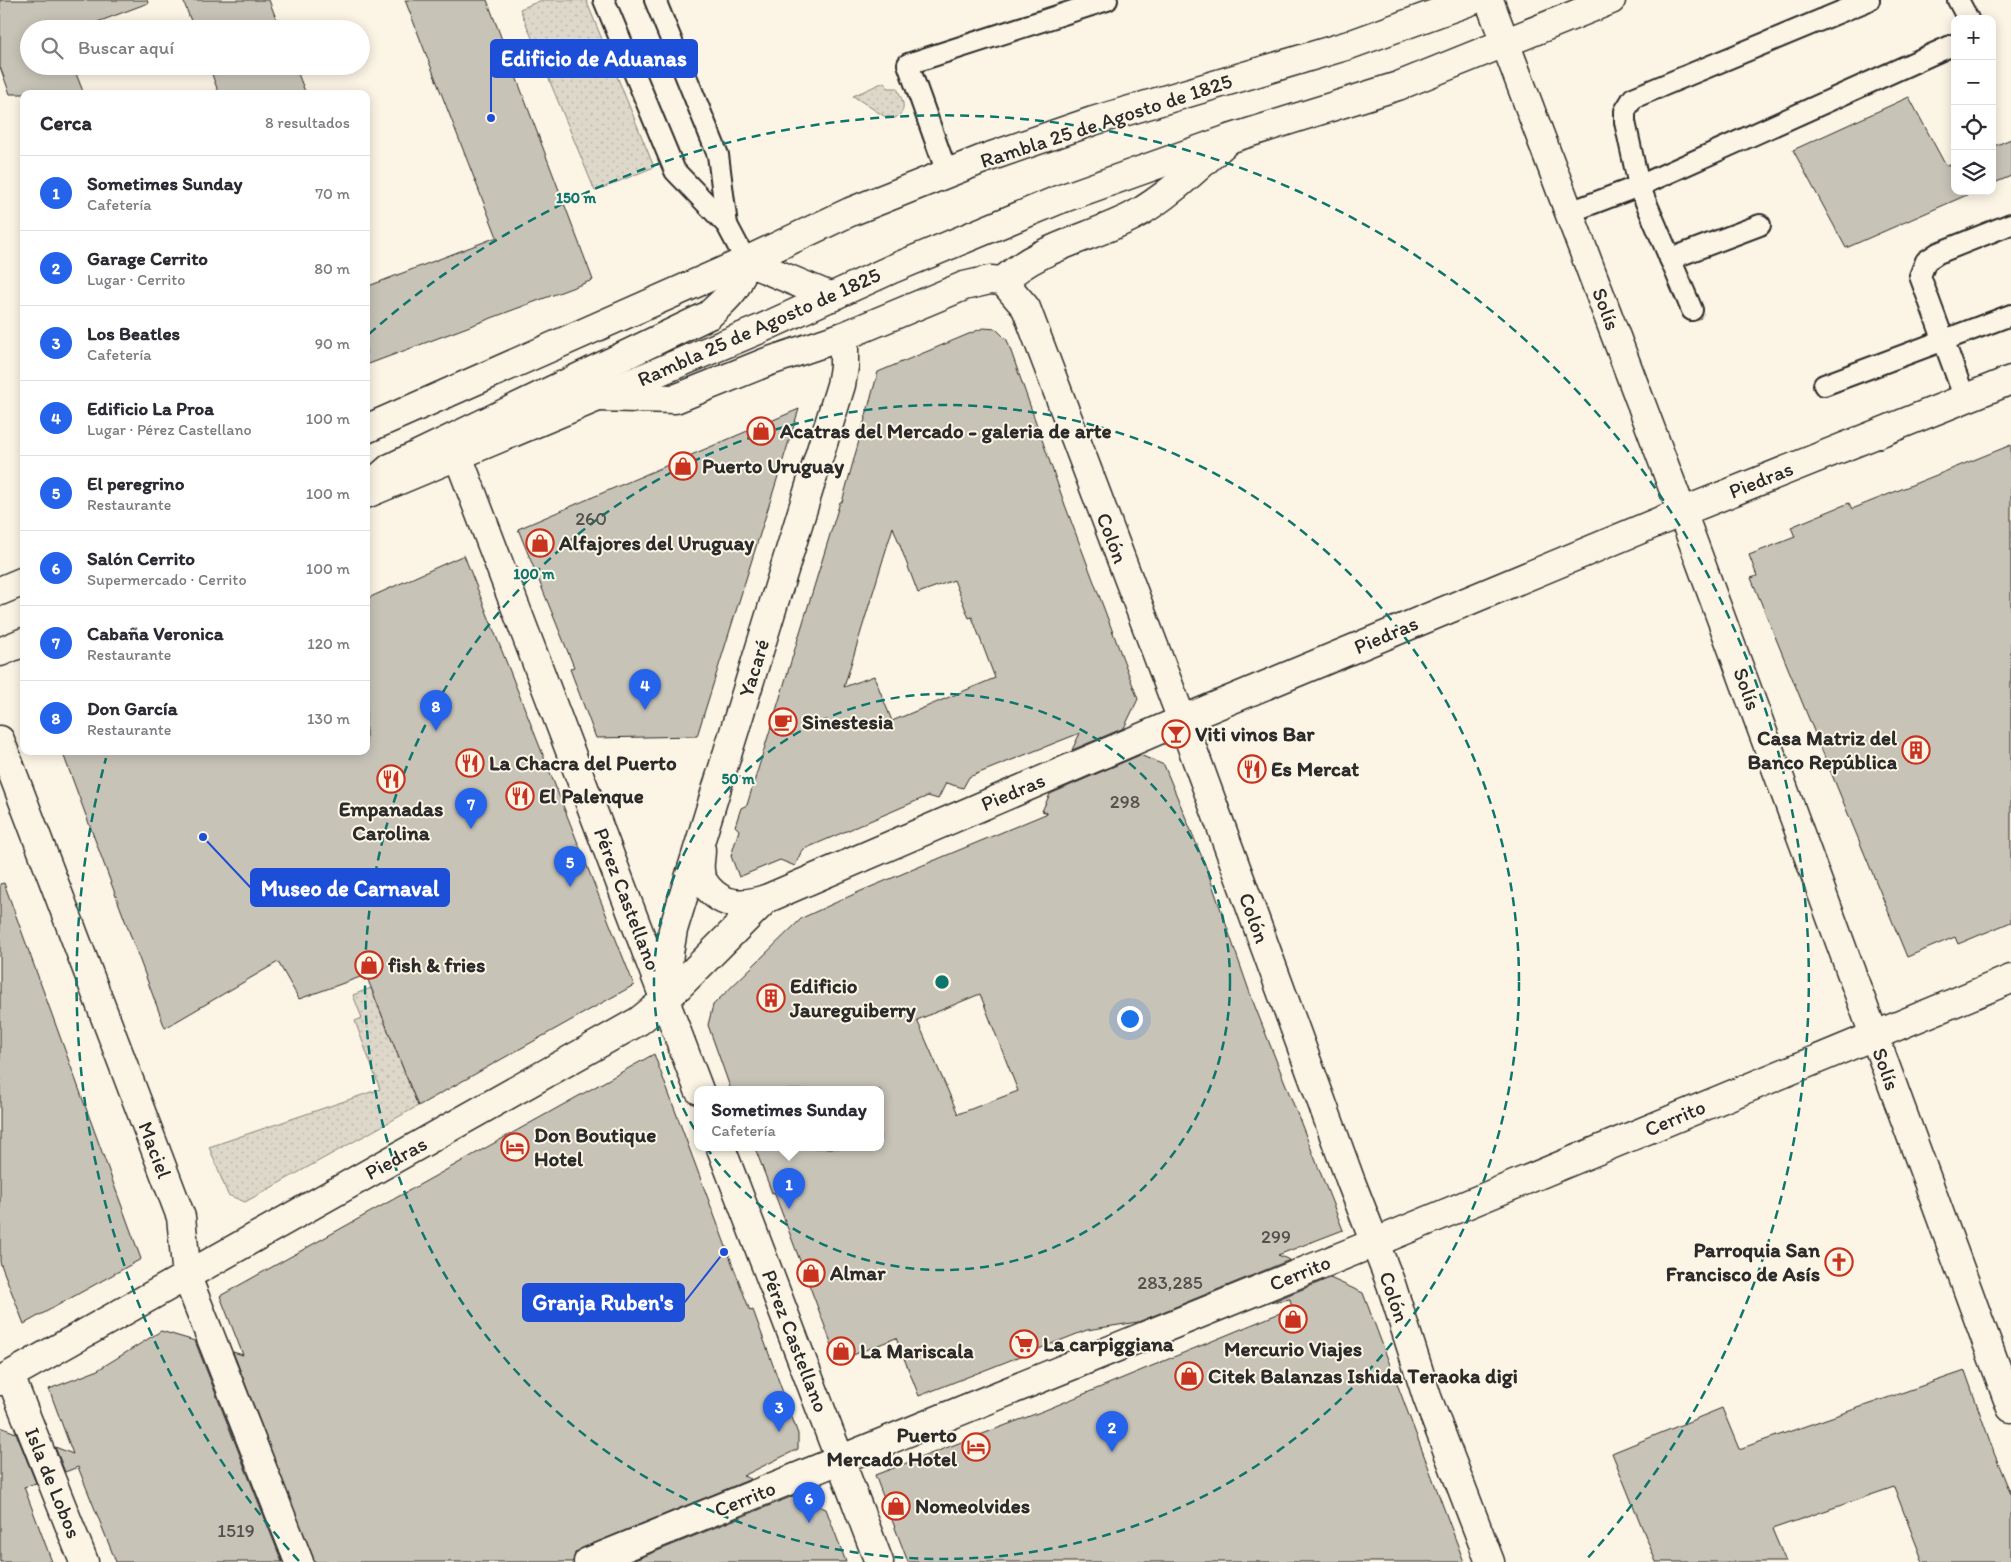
<!DOCTYPE html>
<html lang="es">
<meta charset="utf-8">
<style>
body{margin:0;font-family:Itim,sans-serif;background:#f7f7f7;color:#2b2b33}
.controls{position:absolute;right:15px;top:15px;display:grid;overflow:hidden;border-radius:10px;box-shadow:0 2px 12px #0003}
.controls button{width:45px;height:45px;display:grid;place-items:center;padding:0;border:0;border-bottom:1px solid #e1e1e2;background:#fff;color:#2b2b33;font:25px sans-serif}
.you{position:absolute;left:1129px;top:1018px;width:18px;height:18px;margin:-12px;border:4px solid #fff;border-radius:50%;background:#1a73e8;box-shadow:0 0 0 8px #1a73e833}
.badge{display:grid;place-items:center;width:32px;height:32px;border-radius:50%;background:#2563eb;color:#fff;font-size:16px;font-weight:700}
.pin{position:absolute;translate:-50% -41px;filter:drop-shadow(0 1px 2px #0008)}
.pin::after{content:'';position:absolute;top:26px;width:18px;height:15px;background:inherit;clip-path:polygon(0 0,100% 0,50% 100%)}
.popup{position:absolute;left:694px;top:1086px;width:190px;height:65px;box-sizing:border-box;display:grid;place-content:center;border-radius:10px;background:#fff;filter:drop-shadow(0 1px 4px #0005);font-size:16px;white-space:nowrap;color:#7c7c81}
.popup b{font-size:19px;color:#2b2b33}
.popup::after{content:'';position:absolute;left:50%;top:100%;margin-left:-10px;border:10px solid transparent;border-top-color:#fff}
.list{margin:0;padding:0;list-style:none}
h2{display:flex;justify-content:space-between;align-items:center;height:65px;margin:0;padding:0 20px;font-size:21px}
h2 small{font-size:16px;font-weight:400;color:#7c7c81}
.list li{display:grid;grid-template-columns:32px 1fr auto;gap:15px;align-items:center;box-sizing:border-box;height:75px;padding:0 20px;border-top:1px solid #e1e1e2}
.list b{display:block;font-size:19px;white-space:nowrap}
.list p{margin:0;font-size:16px;white-space:nowrap;color:#7c7c81}
.list em{font-size:16px;font-style:normal;color:#7c7c81}
.icon{flex:none;width:28px;height:28px;fill:none;stroke:currentColor;stroke-width:2;stroke-linecap:round;stroke-linejoin:round}
.map{position:relative;flex:none;width:2011px;height:1562px;overflow:hidden}
.search{position:absolute;background:#fff;box-shadow:0 2px 12px #0003;left:20px;top:20px;width:350px;height:55px;display:flex;align-items:center;gap:12px;box-sizing:border-box;padding:0 18px;border-radius:28px;color:#7c7c81;font-size:19px}
.panel{position:absolute;background:#fff;box-shadow:0 2px 12px #0003;left:20px;top:90px;width:350px;height:665px;border-radius:10px}
.map>svg:first-child{display:block}
.grass{fill:url(#grass-dots);stroke:#84827a}
.building{fill:#c8c3b7;stroke:#2b2b2b;fill-rule:evenodd}
.lines{fill:none;stroke-linecap:round;stroke-linejoin:round}
.lane-casing{stroke:#2b2b2b;stroke-width:24}
.street-casing{stroke:#2b2b2b;stroke-width:31}
.secondary-casing{stroke:#2b2b2b;stroke-width:31}
.primary-casing{stroke:#2b2b2b;stroke-width:31}
.lane{stroke:#fcf5e5;stroke-width:20}
.street{stroke:#fcf5e5;stroke-width:28}
.secondary{stroke:#fcf5e5;stroke-width:28}
.primary{stroke:#fcf5e5;stroke-width:28}
.ring{fill:none;stroke:#0f766e;stroke-width:2.5;stroke-dasharray:9 6}
.labels{text-anchor:middle;stroke-width:4;stroke-linejoin:round;paint-order:stroke}
.number-label{font-size:19px;fill:#52514e}
.street-label{font-size:21px;fill:#2b2b2b;stroke:#fcf5e5}
.poi-label{font-size:21px;font-weight:bold;fill:#2b2b2b;stroke:#fcf5e5;text-anchor:start}
.centre{fill:#0f766e;stroke:#fcf5e5;stroke-width:2.5}
.ring-label{font-size:15px;text-anchor:middle;font-weight:bold;fill:#0f766e;stroke:#fcf5e5;stroke-width:4;stroke-linejoin:round;paint-order:stroke}
.leader{fill:none;stroke:#1d4ed8;stroke-width:2}
.callout-dot{fill:#1d4ed8;stroke:#fcf5e5;stroke-width:2}
.callout{fill:#1d4ed8;stroke:#1d4ed8;stroke-width:2}
.callout-label{font-size:22px;text-anchor:middle;font-weight:bold;fill:#fff}
</style>
<div class="map">
<svg width="2011" height="1562" viewBox="0 0 2011 1562">
<defs>
<pattern id="grass-dots" width="8" height="8" patternUnits="userSpaceOnUse" patternTransform="scale(1.25)"><rect width="8" height="8" fill="#ded8ca"/><path d="M2 2h.1M6 6h.1" fill="none" stroke="#bfbaae" stroke-width="1.8" stroke-linecap="round"/></pattern>
</defs>
<rect width="100%" height="100%" fill="#fcf5e5"/>
<filter id="ink" filterUnits="userSpaceOnUse"><feTurbulence type="fractalNoise" baseFrequency=".02" numOctaves="2"/><feDisplacementMap in="SourceGraphic" scale="10" xChannelSelector="R" yChannelSelector="G"/><feConvolveMatrix kernelMatrix="1 2 1 2 8 2 1 2 1" color-interpolation-filters="sRGB"/></filter>
<g filter="url(#ink)">
<g class="grass">
<polygon points="542,0 586,0 654,167 595,191 520,9"/>
<path d="M 884,82 L 888,88 L 897,88 C 902,100 909,110 895,118 L 884,116 L 853,96 Z"/>
<polygon points="371,988 418,1106 245,1202 228,1195 209,1147 380,1089 355,1021 362,1018 353,995"/>
</g>
<g class="building">
<polygon points="0,0 147,0 148,3 79,29 29,29 29,66 73,66 84,94 10,94 0,67"/>
<polygon points="183,0 269,0 280,29 194,29"/>
<polygon points="405,0 487,0 593,280 366,365 366,287 497,237"/>
<polygon points="209,66 295,66 306,94 219,94"/>
<polygon points="1909,97 1946,166 1955,163 1955,191 1976,191 1846,248 1793,150"/>
<polygon points="2011,139 2011,176 1992,184 1992,147"/>
<path d="M 983,328 L 996,329 L 1007,340 L 1065,505 L 1138,699 L 1124,728 L 1072,750 L 1080,733 L 969,777 L 963,788 L 946,783 L 938,799 L 928,796 L 802,850 L 795,866 L 780,860 L 739,877 L 731,856 L 739,830 L 735,826 L 741,808 L 747,805 L 840,502 L 842,502 L 878,372 ZM 893,527 L 918,593 L 954,580 L 969,618 L 972,617 L 995,678 L 892,721 L 874,676 L 844,687 Z"/>
<polygon points="799,409 697,736 596,738 570,669 574,667 518,529"/>
<polygon points="2011,445 2011,922 1958,944 1955,937 1907,957 1751,578 1757,576 1749,555 1795,537 1791,527 1849,503 1852,509"/>
<polygon points="464,555 634,985 418,1106 366,975 299,999 278,962 165,1028 62,751 366,751 366,599"/>
<path d="M 1140,755 L 1164,765 L 1206,867 L 1252,999 L 1343,1230 L 1278,1255 L 1290,1260 L 1138,1322 L 1087,1330 L 919,1396 L 896,1338 L 838,1361 L 774,1192 L 772,1193 L 755,1148 L 880,1148 L 880,1090 L 731,1090 L 708,1025 L 713,1005 L 802,918 L 861,891 L 1048,813 L 1042,811 L 1050,794 ZM 980,994 L 1018,1091 L 958,1114 L 917,1020 Z"/>
<polygon points="4,883 141,1259 24,1324 0,1262 0,884"/>
<polygon points="654,1054 750,1311 753,1310 798,1434 798,1449 743,1476 751,1479 582,1548 575,1553 573,1562 314,1562 233,1352 243,1355 220,1296"/>
<polygon points="1330,1278 1363,1293 1464,1562 908,1562 875,1475 1043,1411 1292,1308 1290,1299 1271,1302"/>
<polygon points="161,1331 195,1341 282,1562 116,1562 78,1467 65,1472 55,1447 73,1454 49,1389 96,1371"/>
<polygon points="1965,1371 1994,1453 2011,1494 2011,1562 1923,1562 1894,1487 1772,1529 1786,1562 1656,1562 1612,1453 1722,1408 1739,1449"/>
<polygon points="0,1427 16,1433 36,1483 24,1487 52,1562 0,1562"/>
<polygon points="793,1496 826,1509 846,1562 630,1562"/>
</g>
<g class="lines">
<g class="lane-casing">
<g id="lane">
<polyline points="604,0 675,171 727,225 746,261"/>
<polyline points="655,0 718,155 727,225"/>
<polyline points="1958,0 1968,19"/>
<polyline points="947,173 908,64 1107,0"/>
<polyline points="1570,212 1639,186 1955,44"/>
<polyline points="1670,259 1760,225"/>
<polyline points="1692,310 1639,186 1625,122 1625,111 1633,98 1869,0"/>
<polyline points="1824,385 2011,315"/>
<polyline points="1965,399 1920,276 1926,261 1938,253 2011,224"/>
</g>
</g>
<g class="street-casing">
<g id="street">
<polyline points="1489,0 1682,512 2011,1408"/>
<polyline points="1003,281 1026,308 1182,720 1351,1182 1391,1284 1427,1397 1490,1562"/>
<path d="M 597,397 L 675,399 L 767,362 L 844,336 L 964,286 L 990,280 L 1003,281 C 1038,247 1091,238 1133,216 C 1169,196 1199,166 1229,139"/>
<polyline points="458,456 699,1090"/>
<path d="M 366,489 L 390,468 L 709,315 C 731,294 737,291 746,261 L 832,297"/>
<polyline points="0,740 181,1217 187,1277 299,1562"/>
<path d="M 701,850 C 701,857 699,864 700,870 C 700,877 704,883 708,888 C 725,907 743,906 766,899"/>
<polyline points="665,1000 669,953 673,930 841,385 844,367 844,336"/>
<polyline points="721,1148 879,1562"/>
<polyline points="10,1376 84,1562"/>
<polyline points="0,1381 639,1021 665,1000 766,899 1182,720 1682,512 2011,380"/>
</g>
</g>
<g class="secondary-casing">
<polyline id="secondary" points="588,1562 1374,1243 2011,979"/>
</g>
<g class="primary-casing">
<g id="primary">
<polyline points="366,429 746,261 850,212 983,159 1093,121 1349,45 1473,0"/>
<polyline points="366,494 758,330 892,269 1058,200 1229,139 1398,86 1611,0"/>
<polyline points="0,591 24,581"/>
<polyline points="0,652 24,642"/>
</g>
</g>
<use href="#lane" class="lane"/>
<use href="#street" class="street"/>
<use href="#secondary" class="secondary"/>
<use href="#primary" class="primary"/>
</g>
</g>
<g class="ring">
<circle cx="942" cy="982" r="288"/>
<circle cx="942" cy="982" r="577"/>
<path d="M299 1561A865 865 0 0 1 106 758M369 334A865 865 0 0 1 1585 1561"/>
</g>
<defs>
<g id="shop-ring" transform="scale(1.4375)"><circle r="9.5" fill="#fcf5e5" stroke="#c8321e" stroke-width="1.5"/><path d="M-5-2.5h2.3a2.7 3.5 0 0 1 5.4 0H5L5.5 6h-11ZM-1.5-2.5h3a1.5 2.3 0 0 0-3 0Z" fill="#c8321e"/></g>
<g id="cafe-ring" transform="scale(1.4375)"><circle r="9.5" fill="#fcf5e5" stroke="#c8321e" stroke-width="1.5"/><path d="M-5.5-4.5H6V0H3Q3 3.5 0 3.5H-2.5Q-5.5 3.5-5.5 0ZM3-3.2v2h1.7v-2ZM-6 4.5H4V6H-6Z" fill="#c8321e"/></g>
<g id="bar-ring" transform="scale(1.4375)"><circle r="9.5" fill="#fcf5e5" stroke="#c8321e" stroke-width="1.5"/><path d="M-6-5H6L.8 .8V4.5H3.5V6h-7V4.5H-.8V.8Z" fill="#c8321e"/></g>
<g id="building-ring" transform="scale(1.4375)"><circle r="9.5" fill="#fcf5e5" stroke="#c8321e" stroke-width="1.5"/><path d="M-4-6H4V6H1V3H-1V6H-4ZM-2.5-4.3h1.7v1.8h-1.7ZM.8-4.3h1.7v1.8H.8ZM-2.5-1h1.7V.8h-1.7ZM.8-1h1.7V.8H.8Z" fill="#c8321e"/></g>
<g id="restaurant-ring" transform="scale(1.4375)"><circle r="9.5" fill="#fcf5e5" stroke="#c8321e" stroke-width="1.5"/><path d="M-5-6h1v4h1v-4h1v4h1v-4h1v5L-1.5 .5V6h-2V.5L-5-1ZM5-6V6H3V1.5H1.5Q1.5-4 5-6Z" fill="#c8321e"/></g>
<g id="hotel-ring" transform="scale(1.4375)"><circle r="9.5" fill="#fcf5e5" stroke="#c8321e" stroke-width="1.5"/><path d="M-6-4.5h1.5V1H6V5H4.5V3h-9V5H-6ZM-4 0a1.8 1.8 0 1 1 3.6 0ZM.5 0V-2.5h3Q6-2.5 6 0Z" fill="#c8321e"/></g>
<g id="church-ring" transform="scale(1.4375)"><circle r="9.5" fill="#fcf5e5" stroke="#c8321e" stroke-width="1.5"/><path d="M-1.2-6h2.4v3.5h3.3v2.4h-3.3V6h-2.4V-.1h-3.3v-2.4h3.3Z" fill="#c8321e"/></g>
<g id="supermarket-ring" transform="scale(1.4375)"><circle r="9.5" fill="#fcf5e5" stroke="#c8321e" stroke-width="1.5"/><path d="M-6-5.5h2.5l.6 2H6L4.5 2H-2.5L-4.4-4H-6ZM-1.5 3.2a1.3 1.3 0 1 0 .1 0ZM3 3.2a1.3 1.3 0 1 0 .1 0Z" fill="#c8321e"/></g>
</defs>
<g fill-rule="evenodd">
<use href="#shop-ring" x="761" y="431"/>
<use href="#shop-ring" x="683" y="466"/>
<use href="#shop-ring" x="540" y="543"/>
<use href="#cafe-ring" x="783" y="722"/>
<use href="#bar-ring" x="1176" y="734"/>
<use href="#building-ring" x="1916" y="750"/>
<use href="#restaurant-ring" x="470" y="763"/>
<use href="#restaurant-ring" x="1252" y="769"/>
<use href="#restaurant-ring" x="391" y="779"/>
<use href="#restaurant-ring" x="520" y="796"/>
<use href="#shop-ring" x="369" y="965"/>
<use href="#building-ring" x="771" y="998"/>
<use href="#hotel-ring" x="515" y="1147"/>
<use href="#church-ring" x="1839" y="1262"/>
<use href="#shop-ring" x="811" y="1273"/>
<use href="#shop-ring" x="1293" y="1319"/>
<use href="#supermarket-ring" x="1024" y="1344"/>
<use href="#shop-ring" x="841" y="1351"/>
<use href="#shop-ring" x="1189" y="1376"/>
<use href="#hotel-ring" x="976" y="1447"/>
<use href="#shop-ring" x="896" y="1506"/>
</g>
<g class="labels">
<g class="number-label">
<text x="591" y="525">260</text>
<text x="1125" y="808">298</text>
<text x="1276" y="1243">299</text>
<text x="1170" y="1289">283,285</text>
<text x="236" y="1537">1519</text>
</g>
<g class="street-label">
<text transform="translate(1106 121) rotate(-18)" y="7">Rambla 25 de Agosto de 1825</text>
<text transform="translate(1606 309) rotate(69)" y="7">Solís</text>
<text transform="translate(759 327) rotate(-24)" y="7">Rambla 25 de Agosto de 1825</text>
<text transform="translate(1761 480) rotate(-22)" y="7">Piedras</text>
<text transform="translate(1112 538) rotate(69)" y="7">Colón</text>
<text transform="translate(1386 635) rotate(-23)" y="7">Piedras</text>
<text transform="translate(754 668) rotate(-73)" y="7">Yacaré</text>
<text transform="translate(1747 689) rotate(70)" y="7">Solís</text>
<text transform="translate(1013 792) rotate(-23)" y="7">Piedras</text>
<text transform="translate(627 899) rotate(69)" y="7">Pérez Castellano</text>
<text transform="translate(1254 918) rotate(70)" y="7">Colón</text>
<text transform="translate(1886 1069) rotate(70)" y="7">Solís</text>
<text transform="translate(1675 1118) rotate(-23)" y="7">Cerrito</text>
<text transform="translate(155 1150) rotate(69)" y="7">Maciel</text>
<text transform="translate(396 1158) rotate(-29)" y="7">Piedras</text>
<text transform="translate(1300 1273) rotate(-22)" y="7">Cerrito</text>
<text transform="translate(1394 1297) rotate(71)" y="7">Colón</text>
<text transform="translate(795 1341) rotate(69)" y="7">Pérez Castellano</text>
<text transform="translate(53 1483) rotate(68)" y="7">Isla de Lobos</text>
<text transform="translate(745 1499) rotate(-22)" y="7">Cerrito</text>
</g>
<g class="poi-label">
<text x="780" y="438">Acatras del Mercado - galeria de arte</text>
<text x="702" y="473">Puerto Uruguay</text>
<text x="559" y="550">Alfajores del Uruguay</text>
<text x="802" y="729">Sinestesia</text>
<text x="1195" y="741">Viti vinos Bar</text>
<text x="1897" y="745" text-anchor="end">Casa Matriz del<tspan x="1897" dy="24">Banco República</tspan></text>
<text x="489" y="770">La Chacra del Puerto</text>
<text x="1271" y="776">Es Mercat</text>
<text x="539" y="803">El Palenque</text>
<text x="391" y="816" text-anchor="middle">Empanadas<tspan x="391" dy="24">Carolina</tspan></text>
<text x="388" y="972">fish &amp; fries</text>
<text x="790" y="993">Edificio<tspan x="790" dy="24">Jaureguiberry</tspan></text>
<text x="534" y="1142">Don Boutique<tspan x="534" dy="24">Hotel</tspan></text>
<text x="1820" y="1257" text-anchor="end">Parroquia San<tspan x="1820" dy="24">Francisco de Asís</tspan></text>
<text x="830" y="1280">Almar</text>
<text x="1043" y="1351">La carpiggiana</text>
<text x="1293" y="1356" text-anchor="middle">Mercurio Viajes</text>
<text x="860" y="1358">La Mariscala</text>
<text x="1208" y="1383">Citek Balanzas Ishida Teraoka digi</text>
<text x="957" y="1442" text-anchor="end">Puerto<tspan x="957" dy="24">Mercado Hotel</tspan></text>
<text x="915" y="1513">Nomeolvides</text>
</g>
</g>
<circle cx="942" cy="982" r="8" class="centre"/>
<g class="ring-label">
<text x="576" y="203">150 m</text>
<text x="534" y="579">100 m</text>
<text x="738" y="784">50 m</text>
</g>
<path class="leader" d="M491 118L491 58M203 837L251 888M724 1252L684 1303"/>
<g class="callout-dot">
<circle cx="491" cy="118" r="5"/>
<circle cx="203" cy="837" r="5"/>
<circle cx="724" cy="1252" r="5"/>
</g>
<g class="callout">
<rect x="491" y="40" width="206" height="37" rx="5"/>
<rect x="251" y="869" width="198" height="37" rx="5"/>
<rect x="523" y="1284" width="161" height="37" rx="5"/>
</g>
<g class="callout-label">
<text x="594" y="66">Edificio de Aduanas</text>
<text x="350" y="896">Museo de Carnaval</text>
<text x="603" y="1310">Granja Ruben's</text>
</g>
</svg>
<div class="controls">
<button>+</button>
<button>−</button>
<button><svg class="icon" aria-label="locate" viewBox="0 0 24 24"><circle cx="12" cy="12" r="6"/><path d="M12 2v4M12 18v4M2 12h4M18 12h4"/></svg></button>
<button><svg class="icon" aria-label="layers" viewBox="0 0 24 24"><path d="M12 4l9 5-9 5-9-5zM3 14l9 5 9-5"/></svg></button>
</div>
<div class="you"></div>
<div class="pin badge" style="left:789px;top:1209px">1</div>
<div class="popup"><b>Sometimes Sunday</b>Cafetería</div>
<div class="pin badge" style="left:1112px;top:1452px">2</div>
<div class="pin badge" style="left:779px;top:1432px">3</div>
<div class="pin badge" style="left:645px;top:710px">4</div>
<div class="pin badge" style="left:570px;top:887px">5</div>
<div class="pin badge" style="left:809px;top:1523px">6</div>
<div class="pin badge" style="left:471px;top:829px">7</div>
<div class="pin badge" style="left:436px;top:731px">8</div>
<div class="search"><svg class="icon" aria-label="search" viewBox="0 0 24 24"><circle cx="10" cy="10" r="6"/><path d="M15 15l6 6"/></svg>Buscar aquí</div>
<section class="panel">
<h2>Cerca<small>8 resultados</small></h2>
<ul class="list">
<li><span class="badge">1</span><div><b>Sometimes Sunday</b><p>Cafetería</p></div><em>70 m</em></li>
<li><span class="badge">2</span><div><b>Garage Cerrito</b><p>Lugar · Cerrito</p></div><em>80 m</em></li>
<li><span class="badge">3</span><div><b>Los Beatles</b><p>Cafetería</p></div><em>90 m</em></li>
<li><span class="badge">4</span><div><b>Edificio La Proa</b><p>Lugar · Pérez Castellano</p></div><em>100 m</em></li>
<li><span class="badge">5</span><div><b>El peregrino</b><p>Restaurante</p></div><em>100 m</em></li>
<li><span class="badge">6</span><div><b>Salón Cerrito</b><p>Supermercado · Cerrito</p></div><em>100 m</em></li>
<li><span class="badge">7</span><div><b>Cabaña Veronica</b><p>Restaurante</p></div><em>120 m</em></li>
<li><span class="badge">8</span><div><b>Don García</b><p>Restaurante</p></div><em>130 m</em></li>
</ul>
</section>
</div>
